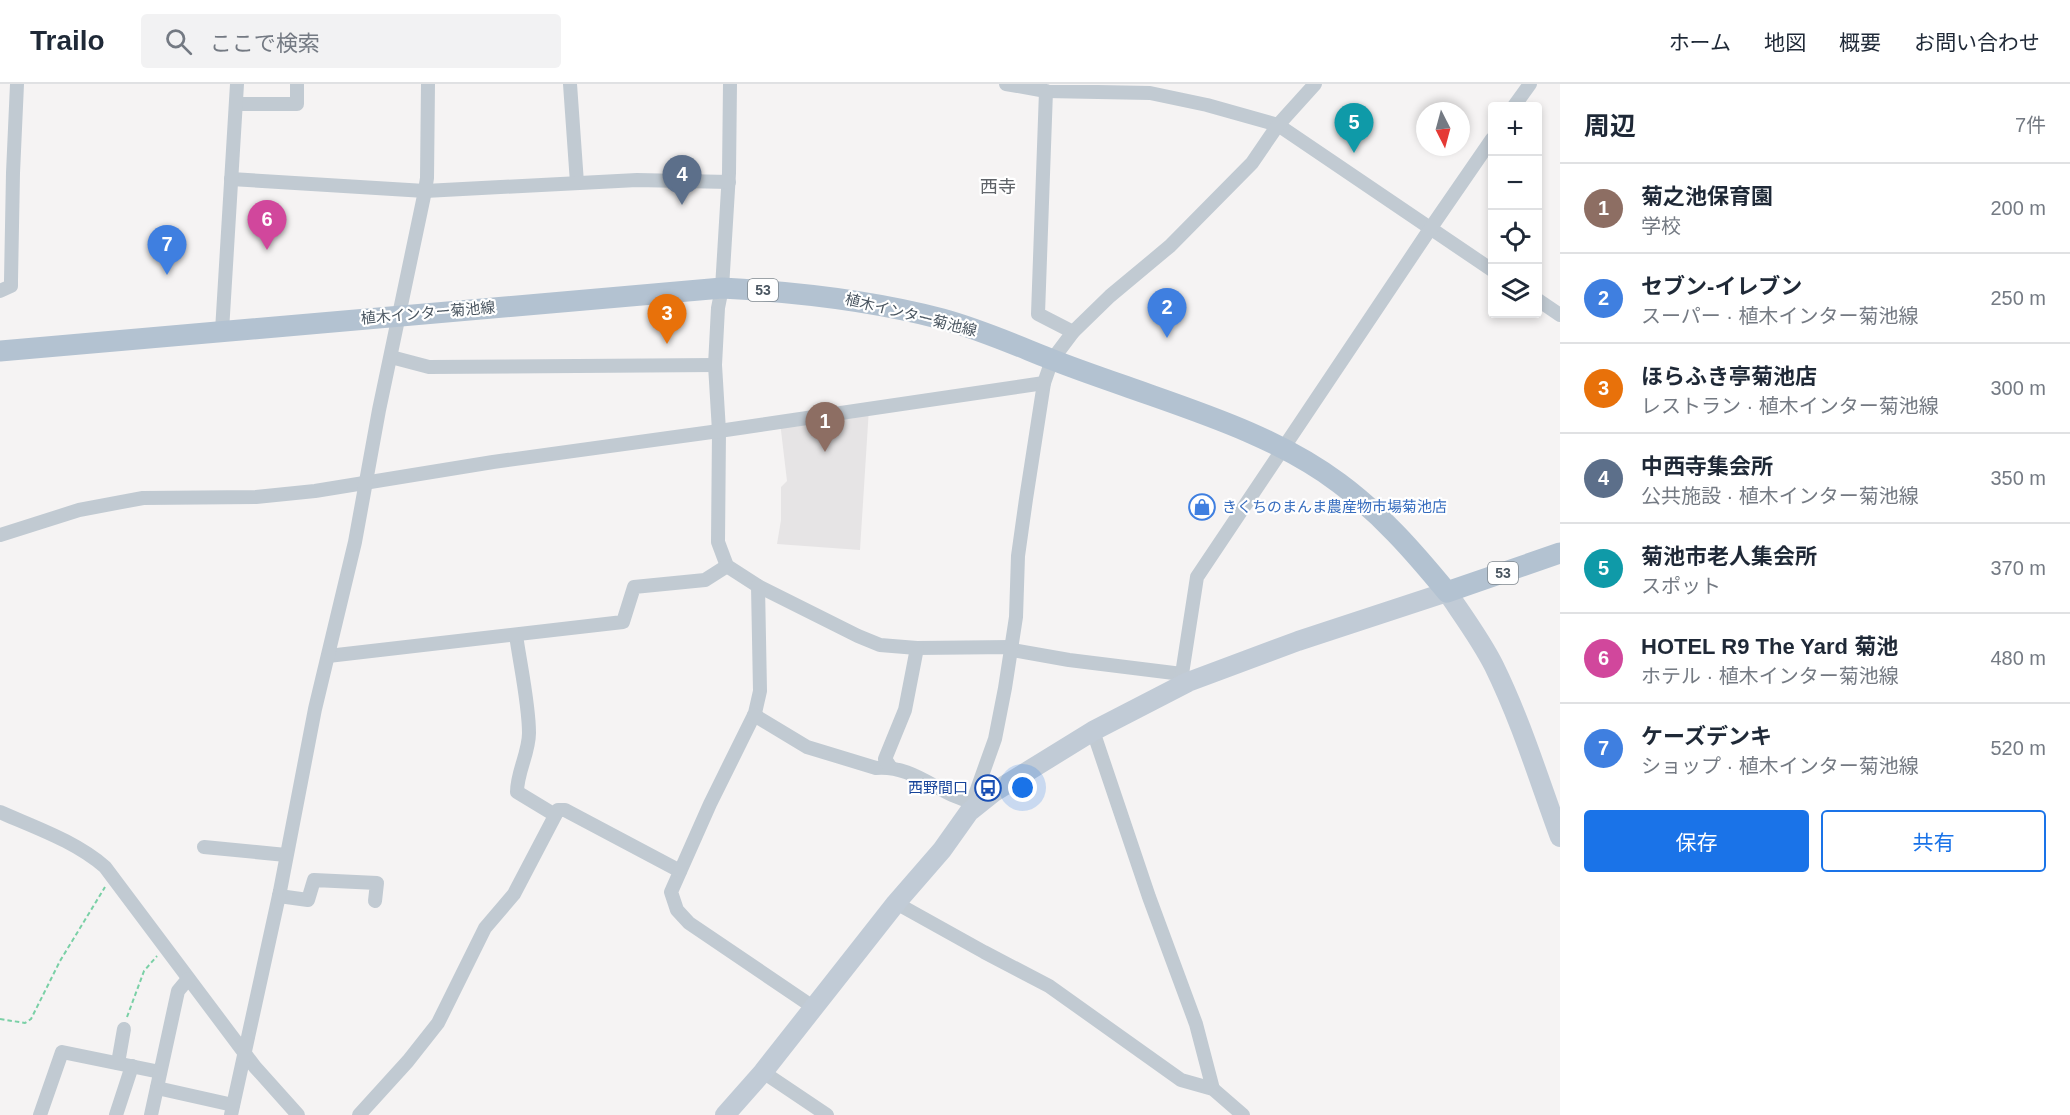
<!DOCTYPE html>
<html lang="ja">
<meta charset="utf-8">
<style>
body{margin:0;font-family:Helvetica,"Noto Sans JP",sans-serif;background:#f2f2f3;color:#1f2937}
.controls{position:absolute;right:18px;top:18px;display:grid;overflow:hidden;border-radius:6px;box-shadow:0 3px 9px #0003}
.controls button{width:54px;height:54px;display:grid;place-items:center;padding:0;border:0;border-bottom:2px solid #e0e1e3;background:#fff;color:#1f2937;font:30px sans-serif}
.compass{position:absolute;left:1416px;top:18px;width:54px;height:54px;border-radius:50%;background:#fff;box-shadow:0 3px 9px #0003;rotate:174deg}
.you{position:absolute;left:1023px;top:704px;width:21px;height:21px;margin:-15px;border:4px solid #fff;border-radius:50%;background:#1a73e8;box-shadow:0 0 0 9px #1a73e833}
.badge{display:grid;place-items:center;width:39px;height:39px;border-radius:50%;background:#1a73e8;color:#fff;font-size:20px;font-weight:700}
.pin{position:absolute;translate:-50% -50px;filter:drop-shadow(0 2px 3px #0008)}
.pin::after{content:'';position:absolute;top:32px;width:21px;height:18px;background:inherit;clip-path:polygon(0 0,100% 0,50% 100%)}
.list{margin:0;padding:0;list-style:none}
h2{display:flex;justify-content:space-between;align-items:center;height:78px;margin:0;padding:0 24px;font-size:26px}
h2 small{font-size:20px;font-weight:400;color:#747a83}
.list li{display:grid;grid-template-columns:39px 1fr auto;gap:18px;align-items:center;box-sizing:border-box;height:90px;padding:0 24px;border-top:2px solid #e0e1e3}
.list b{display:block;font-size:22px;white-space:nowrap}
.list p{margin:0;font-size:20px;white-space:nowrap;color:#747a83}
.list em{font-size:20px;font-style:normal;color:#747a83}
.actions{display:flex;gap:12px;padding:18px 24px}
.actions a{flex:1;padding:14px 0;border:2px solid #1a73e8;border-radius:6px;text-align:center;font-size:21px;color:#1a73e8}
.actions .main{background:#1a73e8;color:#fff}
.icon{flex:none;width:33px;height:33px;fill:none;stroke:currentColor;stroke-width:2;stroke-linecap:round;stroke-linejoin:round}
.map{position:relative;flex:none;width:1560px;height:1031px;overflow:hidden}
header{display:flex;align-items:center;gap:36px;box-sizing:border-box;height:84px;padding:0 30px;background:#fff;border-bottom:2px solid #e0e1e3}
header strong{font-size:28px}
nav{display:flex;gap:33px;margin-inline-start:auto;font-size:21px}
.search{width:420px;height:54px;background:#f2f2f3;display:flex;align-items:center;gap:15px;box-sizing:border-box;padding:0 21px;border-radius:6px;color:#747a83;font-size:22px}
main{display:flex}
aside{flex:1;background:#fff}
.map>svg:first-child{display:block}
.education{fill:#e6e4e5}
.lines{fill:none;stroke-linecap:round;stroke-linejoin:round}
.path{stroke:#7ad0a6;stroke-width:2;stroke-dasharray:4.5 3;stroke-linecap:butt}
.street{stroke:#c1cad2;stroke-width:14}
.secondary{stroke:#c1cbd6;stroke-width:20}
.primary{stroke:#b3c2d1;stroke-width:21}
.labels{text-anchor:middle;stroke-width:4.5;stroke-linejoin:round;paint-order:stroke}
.shield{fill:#fff;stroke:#808990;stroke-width:1.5}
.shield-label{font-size:14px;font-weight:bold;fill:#4a5661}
.street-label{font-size:15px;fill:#4a5661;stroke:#fff}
.shop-label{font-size:15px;fill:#366cbe;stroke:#fff;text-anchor:start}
.transit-label{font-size:15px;fill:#164399;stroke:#fff;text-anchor:end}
.quarter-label{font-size:18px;fill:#5f6368;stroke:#fff}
</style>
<header>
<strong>Trailo</strong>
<div class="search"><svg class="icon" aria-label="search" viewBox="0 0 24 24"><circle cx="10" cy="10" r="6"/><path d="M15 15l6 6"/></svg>ここで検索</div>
<nav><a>ホーム</a><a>地図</a><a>概要</a><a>お問い合わせ</a></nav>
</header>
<main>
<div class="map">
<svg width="1560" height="1031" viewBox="0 0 1560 1031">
<rect width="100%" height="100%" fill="#f5f3f3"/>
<polygon class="education" points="869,324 860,466 777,460 781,436 781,403 787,397 780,338"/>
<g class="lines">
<g class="path">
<polyline points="127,933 144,887 157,872"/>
<polyline points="0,935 25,939 31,935 60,877 105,803"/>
</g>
<g class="street">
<polyline points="570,0 577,99"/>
<polyline points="730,0 729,89 722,204 718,224 715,281 719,347 718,458 727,482 758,502 858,552 880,561 917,564 1011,563 1013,566 1069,576 1182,590 1188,598"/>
<polyline points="1006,0 1046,7 1150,9 1207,21 1278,41 1492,186"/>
<polyline points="1046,7 1038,230 1073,248"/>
<polyline points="236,20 297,20 297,0"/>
<polyline points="1514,22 1530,0"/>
<polyline points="231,95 425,107 637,96 729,98"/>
<polyline points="0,207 11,202 11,196 13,89 17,0"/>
<polyline points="1538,216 1560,231"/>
<polyline points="222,247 237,0"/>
<polyline points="391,273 429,283 715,281"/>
<polyline points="0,451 79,426 143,414 256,413 315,407 493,378 719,347 1044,299"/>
<polyline points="758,502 760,607 755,629 710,720 671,808 677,826 689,839 813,923"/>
<path d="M 516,551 C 520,580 529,620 529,649 C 529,669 517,688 517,708 L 555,731"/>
<polyline points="328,572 623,538 634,503 705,496 727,482"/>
<polyline points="1182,590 1197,493 1430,145 1492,55"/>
<path d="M 754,631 L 807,663 L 876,684 C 915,681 938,711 973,718"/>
<polyline points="1093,647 1149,813 1196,940 1213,1005"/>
<polyline points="891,684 885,675 905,626 917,564"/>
<polyline points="970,725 995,655 1005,604 1016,533 1018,472 1026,415 1044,299 1052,276 1073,248 1110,212 1170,162 1252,79 1278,41 1315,0"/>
<path d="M 0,728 C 36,744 75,757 105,783 L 255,983 L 298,1031"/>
<polyline points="204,763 286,771"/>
<polyline points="279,812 308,816 314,796 377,799 375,817"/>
<polyline points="896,819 984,868 1049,902 1181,996 1213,1005 1243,1031"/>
<polyline points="118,979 124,945"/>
<polyline points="763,988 827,1031"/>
<polyline points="157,1004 233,1021"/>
<polyline points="40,1031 62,968 160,988"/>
<polyline points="116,1031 132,982"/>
<polyline points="151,1031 178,907 188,895"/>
<polyline points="231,1031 280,807 315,625 355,458 379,326 425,107 427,94 428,0"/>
<polyline points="359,1031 408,977 438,939 485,844 514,810 558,726 565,726 680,787"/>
</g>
<path class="secondary" d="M 725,1031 L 763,988 L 896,819 L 942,766 L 969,728 L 994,708 L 1093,647 L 1188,598 L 1298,557 L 1447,508 C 1463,532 1481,556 1494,582 C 1521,637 1539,696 1560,753"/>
<path class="primary" d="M 0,267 L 722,204 C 797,208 870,216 942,235 C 979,245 1013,260 1048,274 C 1073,284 1099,293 1125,302 C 1198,328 1276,352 1339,399 C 1381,430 1414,468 1447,508 L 1560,469"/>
</g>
<defs>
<g id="shop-ring" transform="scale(1.35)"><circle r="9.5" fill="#fff" stroke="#3f7fe0" stroke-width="1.5"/><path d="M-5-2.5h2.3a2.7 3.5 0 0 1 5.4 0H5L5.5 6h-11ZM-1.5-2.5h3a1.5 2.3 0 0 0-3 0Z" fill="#3f7fe0"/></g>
<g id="bus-ring" transform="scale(1.35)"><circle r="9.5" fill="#fff" stroke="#1a4fb4" stroke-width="1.5"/><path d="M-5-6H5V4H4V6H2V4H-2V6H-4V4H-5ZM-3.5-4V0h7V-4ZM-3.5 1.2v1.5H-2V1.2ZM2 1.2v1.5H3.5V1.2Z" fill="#1a4fb4"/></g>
</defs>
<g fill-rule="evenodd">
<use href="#shop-ring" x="1202" y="423"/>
<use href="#bus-ring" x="988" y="704"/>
</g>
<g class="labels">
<g class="shield">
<rect x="748" y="195" width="30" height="22" rx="4.5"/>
<rect x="1488" y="478" width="30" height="22" rx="4.5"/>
</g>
<g class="shield-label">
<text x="763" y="211">53</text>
<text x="1503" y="494">53</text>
</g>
<g class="street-label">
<text transform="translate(428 229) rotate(-5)" y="5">植木インター菊池線</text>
<text transform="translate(911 231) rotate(14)" y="5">植木インター菊池線</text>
</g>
<g class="shop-label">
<text x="1222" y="428">きくちのまんま農産物市場菊池店</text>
</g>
<g class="transit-label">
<text x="968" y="709">西野間口</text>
</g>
<g class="quarter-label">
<text x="998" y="109">西寺</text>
</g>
</g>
</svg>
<div class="controls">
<button>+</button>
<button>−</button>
<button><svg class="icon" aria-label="locate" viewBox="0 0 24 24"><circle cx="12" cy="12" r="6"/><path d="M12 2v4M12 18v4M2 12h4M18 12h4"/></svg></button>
<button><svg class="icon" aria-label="layers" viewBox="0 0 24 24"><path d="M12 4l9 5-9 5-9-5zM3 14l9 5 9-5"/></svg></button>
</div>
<svg class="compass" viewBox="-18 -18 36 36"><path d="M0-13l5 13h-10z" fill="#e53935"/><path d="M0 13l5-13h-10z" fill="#747a83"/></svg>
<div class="you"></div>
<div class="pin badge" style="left:825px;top:368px;background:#8d6e63">1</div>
<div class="pin badge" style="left:1167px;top:254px;background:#3f7fe0">2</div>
<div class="pin badge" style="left:667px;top:260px;background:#e8710a">3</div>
<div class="pin badge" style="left:682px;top:121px;background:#5c6f8a">4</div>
<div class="pin badge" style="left:1354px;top:69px;background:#0f9aa8">5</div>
<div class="pin badge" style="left:267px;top:166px;background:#d1479c">6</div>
<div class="pin badge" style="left:167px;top:191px;background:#3f7fe0">7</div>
</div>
<aside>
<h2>周辺<small>7件</small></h2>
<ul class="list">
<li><span class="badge" style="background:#8d6e63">1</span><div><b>菊之池保育園</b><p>学校</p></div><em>200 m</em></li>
<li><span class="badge" style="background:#3f7fe0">2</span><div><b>セブン-イレブン</b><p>スーパー · 植木インター菊池線</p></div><em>250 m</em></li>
<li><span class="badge" style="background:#e8710a">3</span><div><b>ほらふき亭菊池店</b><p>レストラン · 植木インター菊池線</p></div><em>300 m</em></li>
<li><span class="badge" style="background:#5c6f8a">4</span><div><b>中西寺集会所</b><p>公共施設 · 植木インター菊池線</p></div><em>350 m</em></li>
<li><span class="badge" style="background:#0f9aa8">5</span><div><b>菊池市老人集会所</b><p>スポット</p></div><em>370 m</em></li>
<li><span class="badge" style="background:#d1479c">6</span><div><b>HOTEL R9 The Yard 菊池</b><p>ホテル · 植木インター菊池線</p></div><em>480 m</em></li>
<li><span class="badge" style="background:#3f7fe0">7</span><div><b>ケーズデンキ</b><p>ショップ · 植木インター菊池線</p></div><em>520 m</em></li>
</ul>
<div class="actions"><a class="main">保存</a><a>共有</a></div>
</aside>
</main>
